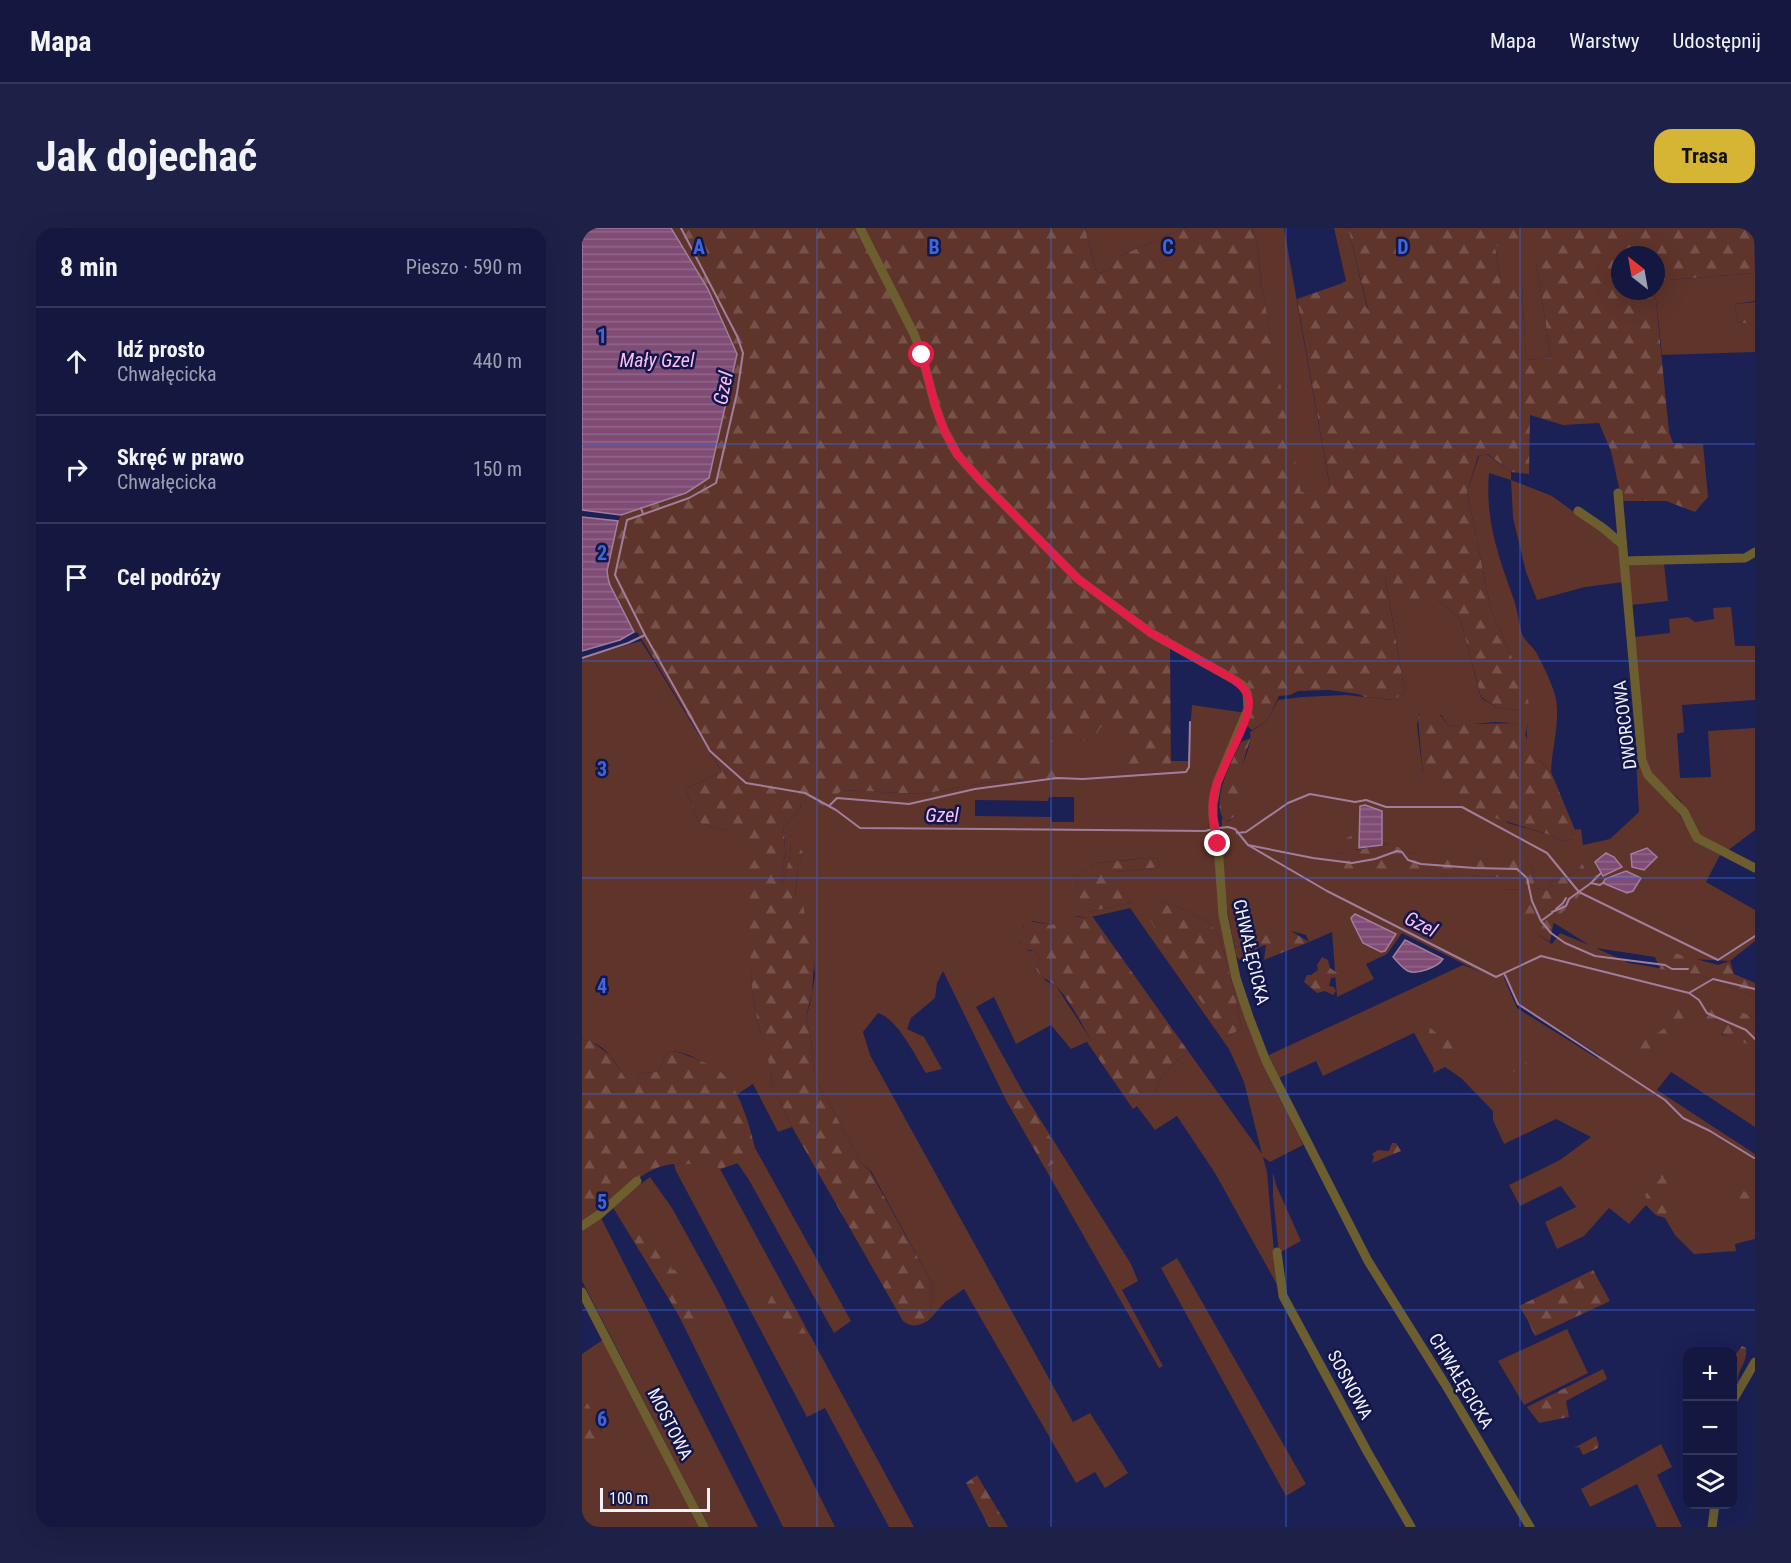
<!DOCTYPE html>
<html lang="pl">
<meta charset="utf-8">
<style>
body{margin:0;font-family:"Roboto Condensed",sans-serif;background:#1d2147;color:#f1f3f6}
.controls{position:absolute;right:18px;bottom:18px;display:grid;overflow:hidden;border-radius:12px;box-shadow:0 6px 24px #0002}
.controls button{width:54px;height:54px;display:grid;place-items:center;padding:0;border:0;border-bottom:2px solid #333759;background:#141840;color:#f1f3f6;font:30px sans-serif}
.compass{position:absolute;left:1029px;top:18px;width:54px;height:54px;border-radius:50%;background:#141840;box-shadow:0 6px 24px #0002;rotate:329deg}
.scale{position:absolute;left:18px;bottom:15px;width:110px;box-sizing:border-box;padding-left:6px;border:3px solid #f1f2f9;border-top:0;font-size:16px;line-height:21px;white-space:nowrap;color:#f1f2f9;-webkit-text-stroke:4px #121649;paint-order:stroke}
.stop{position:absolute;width:18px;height:18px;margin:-14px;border:4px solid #e11d48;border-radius:50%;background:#fff}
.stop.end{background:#e11d48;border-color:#fff;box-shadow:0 2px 6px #0008}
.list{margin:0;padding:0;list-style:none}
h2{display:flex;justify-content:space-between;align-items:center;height:78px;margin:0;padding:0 24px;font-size:26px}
h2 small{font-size:20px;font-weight:400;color:#9da0b1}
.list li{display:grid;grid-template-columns:39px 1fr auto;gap:18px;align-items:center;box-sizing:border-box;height:108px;padding:0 24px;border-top:2px solid #333759}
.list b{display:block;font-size:22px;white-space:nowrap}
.list p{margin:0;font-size:20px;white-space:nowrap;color:#9da0b1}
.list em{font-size:20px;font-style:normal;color:#9da0b1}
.icon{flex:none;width:33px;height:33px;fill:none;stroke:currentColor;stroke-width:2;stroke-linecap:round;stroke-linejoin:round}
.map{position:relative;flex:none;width:1173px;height:1299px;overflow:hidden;border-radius:18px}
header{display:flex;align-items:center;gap:36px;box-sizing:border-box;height:84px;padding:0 30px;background:#141840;border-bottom:2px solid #333759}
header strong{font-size:28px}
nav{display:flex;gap:33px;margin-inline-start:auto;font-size:21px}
.intro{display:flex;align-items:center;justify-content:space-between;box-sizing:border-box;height:144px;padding:0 36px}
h1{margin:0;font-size:42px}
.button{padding:15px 27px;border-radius:18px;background:#d6b534;color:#111;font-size:21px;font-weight:700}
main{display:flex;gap:36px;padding:0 36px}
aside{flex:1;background:#141840;border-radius:18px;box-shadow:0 6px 24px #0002}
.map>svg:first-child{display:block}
.green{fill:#5f342b;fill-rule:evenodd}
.forest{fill:url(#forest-firs);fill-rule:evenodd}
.water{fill:url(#water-rules);stroke:#a27e9d;stroke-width:1.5}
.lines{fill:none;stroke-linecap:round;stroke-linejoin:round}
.stream{stroke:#a27e9d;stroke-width:2}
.minor{stroke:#6c5e2f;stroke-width:9}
.route{stroke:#e11d48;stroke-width:8}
.grid{fill:none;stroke:#3d67dd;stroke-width:1.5;stroke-opacity:0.55}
.labels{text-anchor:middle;stroke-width:5;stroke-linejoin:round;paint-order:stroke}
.street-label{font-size:18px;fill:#f1f2f9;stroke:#121649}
.water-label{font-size:20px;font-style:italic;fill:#fdbef0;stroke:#121649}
.grid-label{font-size:20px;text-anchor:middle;font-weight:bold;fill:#3d67dd;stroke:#121649;stroke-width:5;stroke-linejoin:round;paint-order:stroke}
</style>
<header>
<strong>Mapa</strong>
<nav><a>Mapa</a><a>Warstwy</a><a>Udostępnij</a></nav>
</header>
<div class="intro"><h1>Jak dojechać</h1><a class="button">Trasa</a></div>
<main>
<aside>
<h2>8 min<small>Pieszo · 590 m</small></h2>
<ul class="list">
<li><svg class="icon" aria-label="ahead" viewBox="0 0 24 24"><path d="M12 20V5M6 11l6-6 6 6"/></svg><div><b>Idź prosto</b><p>Chwałęcicka</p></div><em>440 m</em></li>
<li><svg class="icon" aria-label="right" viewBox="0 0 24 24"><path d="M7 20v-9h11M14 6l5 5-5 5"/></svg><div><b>Skręć w prawo</b><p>Chwałęcicka</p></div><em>150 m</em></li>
<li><svg class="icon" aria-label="arrive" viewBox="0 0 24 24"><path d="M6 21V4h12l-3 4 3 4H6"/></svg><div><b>Cel podróży</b></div></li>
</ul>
</aside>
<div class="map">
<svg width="1173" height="1299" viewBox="0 0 1173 1299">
<defs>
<pattern id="forest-firs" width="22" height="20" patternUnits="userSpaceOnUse" patternTransform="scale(1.5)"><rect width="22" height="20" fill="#5f342b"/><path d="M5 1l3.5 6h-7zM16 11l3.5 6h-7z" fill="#76524a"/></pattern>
<pattern id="water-rules" width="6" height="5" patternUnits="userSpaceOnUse" patternTransform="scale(1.5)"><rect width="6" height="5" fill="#804c76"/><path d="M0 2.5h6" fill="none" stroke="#92668a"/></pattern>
</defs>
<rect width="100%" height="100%" fill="#1b2055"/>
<g class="green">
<polygon points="503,0 603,0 538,28 531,40 518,45 514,43"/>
<polygon points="670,0 702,0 748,260 718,264 679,55 675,13"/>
<polygon points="752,0 766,0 786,83 758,56 764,53"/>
<polygon points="951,0 955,40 969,130 944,132 940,57 919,58 913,17 936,17 936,3"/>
<polygon points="1173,45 1173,73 1153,76 1156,94 1173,97 1173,124 1080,127 1073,63 1074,53"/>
<path d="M 905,226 L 929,244 L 929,252 L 970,268 L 1037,317 L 1042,354 L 1003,359 L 955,372 L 944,344 L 931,290 L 929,252 L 907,245 C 903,295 917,329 933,375 C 936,385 937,396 940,406 C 943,413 950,418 954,424 C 960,435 972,459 974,471 C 978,496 970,519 969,544 C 955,530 940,516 946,496 L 913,494 L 871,498 L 866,497 L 859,487 L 837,486 L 835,497 L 841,546 L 868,553 L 926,595 L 968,607 L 979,613 L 992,611 L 989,602 L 999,601 L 1001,617 L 1028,611 L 1057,584 L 1054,531 L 1064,547 L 1092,578 L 1115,615 L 1138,627 L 1124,654 L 1173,682 L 1173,713 L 1148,733 L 1073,729 L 1014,720 L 1047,735 L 1118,747 L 1173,769 L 1173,790 L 1143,778 L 1139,806 L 1158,812 L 1173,820 L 1173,899 L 1089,844 L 1075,862 L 1173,926 L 1173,1011 L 1153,1016 L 1154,1023 L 1112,1026 L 1093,1007 L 1083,990 L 1074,987 L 1064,977 L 1047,996 L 1027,980 L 1002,1008 L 975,1021 L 963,994 L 994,979 L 979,958 L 938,978 L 927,957 L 978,932 L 1009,909 L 974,891 L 922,916 L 911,892 L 911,883 L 879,850 L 863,839 L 851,845 L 852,841 L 832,805 L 741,848 L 734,833 L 697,850 L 685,828 L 881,737 L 896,743 L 820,705 L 805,726 L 784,736 L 792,751 L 755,769 L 750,704 L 727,714 L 724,707 L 709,703 L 653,720 C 643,679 637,632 640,590 L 645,594 L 655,587 C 655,573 654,560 657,547 C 661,533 670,518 668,504 L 685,493 L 696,472 L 720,469 L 764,467 L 811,472 L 823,465 L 803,348 L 855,372 L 878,390 L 899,470 L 916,480 L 938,482 L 946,475 L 929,427 L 909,382 L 885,264 L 897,228 ZM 778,578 L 799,583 L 800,617 C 814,615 819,622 831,625 C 865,632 909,631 944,631 L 950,640 L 953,660 L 966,662 L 972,651 L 994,645 L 1008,625 L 1018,646 L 969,693 L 1007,717 L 978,705 L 970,716 L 958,708 L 940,661 L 921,662 L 931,650 L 802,641 L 751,626 L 764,624 L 770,608 L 772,622 L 777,621 ZM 923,748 L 936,776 L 1019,828 L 1015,830 L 935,780 L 922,750 Z"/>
<polygon points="1082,336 1086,373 1049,377 1046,340 1047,337"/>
<polygon points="1149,379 1153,418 1173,418 1173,472 1100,477 1102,504 1095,506 1098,550 1129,549 1126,503 1173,500 1173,602 1145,623 1120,611 1099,573 1070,546 1062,525 1052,409 1088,405 1087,391 1106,389 1113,394 1132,391 1131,380"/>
<path d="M 59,413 L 140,544 L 103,561 L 117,595 L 146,603 L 168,623 L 167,660 L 170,762 L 176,796 L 186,829 L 191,859 L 210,899 L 196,904 L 171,856 L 154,867 C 144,847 109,822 87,823 C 79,832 82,835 77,843 L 57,846 L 54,866 C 37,847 32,817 2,812 L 0,809 L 0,430 Z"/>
<path d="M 610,477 L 665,485 L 629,572 L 637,680 L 665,796 L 721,917 L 688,934 L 681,929 L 685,944 L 692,1024 L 698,1062 L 633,945 L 595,888 L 573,902 L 554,877 L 574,865 C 576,847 594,835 606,823 L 680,926 L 662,854 L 647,821 L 548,680 L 505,690 L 495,688 L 470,697 L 451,693 L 441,699 L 437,715 L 447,723 L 452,723 L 458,729 L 454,741 L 464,753 L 474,758 L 509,812 L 489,821 L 469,797 L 434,816 L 412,769 L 394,779 L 441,864 L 549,1036 L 556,1053 L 540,1062 L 581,1138 L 577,1140 L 423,870 L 361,743 L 355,755 L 353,770 L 329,790 L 325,801 L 342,809 L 360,841 L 344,845 C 334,829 315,790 296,785 L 281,804 L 288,827 L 491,1194 L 508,1185 L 546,1245 L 523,1260 L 513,1244 L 494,1255 L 382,1061 L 363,1074 L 347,1092 L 351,1057 L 289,943 L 279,935 L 232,847 L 229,811 L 224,789 L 228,776 L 233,748 L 232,736 L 226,706 L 213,669 L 216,639 L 221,626 L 209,614 L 208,628 L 201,655 L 198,655 L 201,642 L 200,639 L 204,624 C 201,618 204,609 201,600 L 218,582 L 220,566 L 260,562 L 340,566 L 402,555 L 474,550 L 457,511 L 466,511 L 518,500 L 528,491 L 547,497 L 589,542 L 589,533 L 606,533 ZM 467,569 L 492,569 L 492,594 L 470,594 L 469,589 L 393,588 L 393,572 L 466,573 ZM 575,629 L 578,639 L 534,644 L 530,648 L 549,675 L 505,684 L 491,650 L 515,635 ZM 576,673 C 591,678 619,686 630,698 C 643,711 655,779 660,800 L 645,809 L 630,787 Z"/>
<polygon points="173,920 269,1093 252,1105 167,952 152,930"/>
<polygon points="115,934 132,937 138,941 332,1299 307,1299 243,1180 225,1189 94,943 92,936 108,936"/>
<polygon points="691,944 694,957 719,1013 697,1025 691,968"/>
<polygon points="68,949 90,980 137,1065 253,1299 201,1299 95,1084 30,978"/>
<polygon points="18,988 176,1299 127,1299 0,1053 0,1002"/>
<polygon points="595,1030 724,1256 704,1268 579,1040"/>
<polygon points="985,1101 1006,1145 942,1177 916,1133"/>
<polygon points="22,1111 118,1299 0,1299 0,1217 5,1221 20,1204 0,1166 0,1126"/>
<polygon points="1079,1216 1090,1239 1075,1247 1100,1299 1075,1299 1055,1256 1008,1279 999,1261"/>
</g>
<g class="forest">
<path d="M 89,0 L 503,0 L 514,43 L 518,45 L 531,40 L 531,33 L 538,28 L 603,0 L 670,0 L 675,13 L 679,55 L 719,264 L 748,259 L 715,71 L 758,56 L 786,81 L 766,0 L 1172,0 L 1173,45 L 1074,53 L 1074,27 L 1038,27 L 1038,63 L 1073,63 L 1087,204 L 1091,215 L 1121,216 L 1126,269 L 1113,284 L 1084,273 L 1040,273 L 1029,223 L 1017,195 L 981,197 L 948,187 L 947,246 L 929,244 L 906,226 L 896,228 L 885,264 L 909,382 L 929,427 L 947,475 L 938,482 L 916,480 L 899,469 L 878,390 L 855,372 L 831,380 L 803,349 L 823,465 L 811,472 L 783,469 L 776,466 L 747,462 L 716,463 L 708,467 L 697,468 L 685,493 L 670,502 L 665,498 L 669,474 L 666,463 L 588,415 L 589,542 L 538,543 L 547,498 L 528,492 L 518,500 L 513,509 L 480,520 L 466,511 L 458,511 L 475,550 L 402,555 L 340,566 L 260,562 L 242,578 L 220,567 L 218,582 L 201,600 C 204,609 201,618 204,624 L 200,639 L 201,642 L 198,655 L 201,655 L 208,628 L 209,614 L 216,612 L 221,626 L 216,639 L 213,668 L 221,676 L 232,736 L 230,765 L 224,789 L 229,811 L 232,847 L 279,935 L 288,943 L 351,1057 L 347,1092 C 338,1098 330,1100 321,1093 L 210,899 L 191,859 L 186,831 L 176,796 L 170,762 L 166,671 L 167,623 L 146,603 L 117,595 L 103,561 L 140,544 L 56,405 L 52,404 L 27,355 L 25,343 L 36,293 L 39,287 L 104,265 L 127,250 L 155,126 L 126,61 ZM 950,1 L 955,40 L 969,130 L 944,132 L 940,57 L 919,57 L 913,18 L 936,17 L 936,3 Z"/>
<polygon points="1173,74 1173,97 1156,94 1153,76"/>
<polygon points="846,480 853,481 866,497 871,498 886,496 946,495 943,507 957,532 969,544 993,602 989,602 993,611 979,613 968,607 907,588 891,579 878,566 868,553 848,550 841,547 836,491 837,487"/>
<path d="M 669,510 C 659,536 655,560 655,587 L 644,594 C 626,576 650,533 659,514 Z"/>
<path d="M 770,608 L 773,622 L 809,616 L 830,625 L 903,631 L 944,631 L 950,640 L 953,660 L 966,662 L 972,651 L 994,645 L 1008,624 L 1019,649 L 1006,656 L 994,672 L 972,692 L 968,714 C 951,704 942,693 934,676 L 941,667 L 940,661 L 921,662 L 930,650 L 810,642 L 761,642 L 749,637 L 751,626 L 764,624 L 764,610 Z"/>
<polygon points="575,629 578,639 534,644 531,648 549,675 505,684 490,659 491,650 515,635"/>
<path d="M 576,673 C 591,678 619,686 630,698 C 643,711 655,779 660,800 L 645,809 L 599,746 L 558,674 Z"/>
<path d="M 489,688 L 505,690 L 510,688 L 606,823 C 594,835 576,847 574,865 L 551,881 L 505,814 L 509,812 C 499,795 489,774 475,759 C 468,752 459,751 454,741 L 458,729 L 452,723 L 438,720 C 436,710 439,701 446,693 L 470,697 Z"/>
<path d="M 709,703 L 727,714 L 682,732 L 684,717 L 677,719 L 673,723 L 675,732 L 669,737 C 660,732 653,733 653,720 L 662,718 L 690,704 Z"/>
<polygon points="1092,725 1136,737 1148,733 1152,746 1173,755 1173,769 1118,747 1078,741 1073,729"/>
<polygon points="740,729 746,732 748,740 757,746 756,749 749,750 747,758 752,759 754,763 751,767 743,763 735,765 722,754 725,747 729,747 736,742 735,737"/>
<path d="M 1128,770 L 1173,790 L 1173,820 C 1151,808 1132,808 1117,785 Z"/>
<polygon points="1094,780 1114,789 1060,826 1053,824 1061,815 1060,810 1076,805 1084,799 1083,790"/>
<polygon points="860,799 864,800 866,805 862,812 871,810 872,817 878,821 873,828 854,829 848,823 843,825 841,822 848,816 847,805 848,800 856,806"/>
<path d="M 0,809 L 2,812 L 9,813 L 28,827 L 53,865 L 57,846 L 77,843 C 82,835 79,832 87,823 C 96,823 101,826 109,829 C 121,834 133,838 142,847 C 158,864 168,898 173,920 L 153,930 L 156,935 L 138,941 C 128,934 117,936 107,936 C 103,937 98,935 93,936 C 72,937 56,950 41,963 C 29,974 14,984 0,994 Z"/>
<polygon points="940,828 946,838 944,843 938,846 932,844 928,835 930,831 935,833"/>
<polygon points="441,864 480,930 463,940 423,870"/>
<polygon points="711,904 716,906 719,912 711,920 707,920 705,912 709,909 709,906"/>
<polygon points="810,915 814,915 819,923 790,935 792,929 790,926 796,922 807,923"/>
<polygon points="1082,944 1092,951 1093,956 1086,963 1093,975 1093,983 1085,984 1081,989 1074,987 1064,977 1073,979 1082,976 1080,973 1075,972 1071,975 1066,974 1063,967 1079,950 1076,945"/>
<polygon points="1144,957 1154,957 1170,969 1166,974 1145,968 1142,963"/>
<path d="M 61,1007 L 64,1010 L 64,1016 L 71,1014 C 81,1019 92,1029 89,1041 L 96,1043 L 101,1051 L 99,1062 L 109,1066 L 109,1076 L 122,1091 L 100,1093 L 53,1014 L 52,1008 Z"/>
<polygon points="1011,1042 1028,1073 953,1108 945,1091 937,1078"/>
<polygon points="192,1062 198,1063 205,1071 230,1116 205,1106 196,1075 191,1081 185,1077"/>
<path d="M 1160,1118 L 1164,1120 C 1166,1136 1154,1142 1156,1154 L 1151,1155 L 1151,1130 Z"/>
<polygon points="1021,1141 1025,1151 984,1173 987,1189 957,1195 945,1179"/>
<polygon points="0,1166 14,1190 23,1213 18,1220 5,1221 0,1217"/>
<polygon points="1014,1208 1017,1217 1016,1220 1001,1227 997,1219 992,1220"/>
<polygon points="395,1247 426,1299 407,1299 384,1255"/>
</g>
<g class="water">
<polygon points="0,0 89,0 126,61 155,126 127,250 104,265 39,287 0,282"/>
<polygon points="0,289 36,293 25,343 27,355 52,404 38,412 0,423"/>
<polygon points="783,577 800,583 800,617 777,620 778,578"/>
<polygon points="1065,620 1075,629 1062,642 1050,639 1049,626"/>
<polygon points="1024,625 1032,629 1040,639 1021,648 1013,634"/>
<polygon points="1044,643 1059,650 1051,663 1045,665 1021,655 1023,651"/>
<polygon points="773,686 814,706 803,723 799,724 781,715 770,693 769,690"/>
<path d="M 823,712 L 861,731 C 856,739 835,747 826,743 C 820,740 815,733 811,729 Z"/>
</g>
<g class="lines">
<g class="stream">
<polyline points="99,0 155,108 161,125 155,165 134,255 107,270 45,292 33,347 63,407 128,523 164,555 223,565 254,582 278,600 623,603 631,601"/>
<polyline points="59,280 61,286"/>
<polyline points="0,430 46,415 63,407"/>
<polyline points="247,578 255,570 327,576 393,561 475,550 501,551 604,544 607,539 608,494"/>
<polyline points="637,600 646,599 653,601 666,617 745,663 914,749 959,728 1107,765 1117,772 1125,785 1164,802 1173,811"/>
<polyline points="655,605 664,604 706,575 728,566 773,574 784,572 804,579 880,579 965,625 997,664 1136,732 1173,708"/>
<polyline points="666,617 731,630 770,635 793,631 815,623 820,624 826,632 839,636 893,640 935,641 945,650 950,673 959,693 969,705 983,715 1013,728 1083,737 1090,741 1106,741"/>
<polyline points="1009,655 1019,645"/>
<polyline points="974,681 981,675 984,670"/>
<polyline points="970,684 984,678 987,671 1009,655 1018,657 1022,654"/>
<polyline points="959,693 970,685"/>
<polyline points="923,747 936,776 1083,872 1101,890 1128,903 1172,930"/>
<polyline points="1107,765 1131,751 1173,761"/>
</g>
<g class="minor">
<polyline points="278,0 332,106 340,127 353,177 362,202 375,226 398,252 496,351 569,405 651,451 660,457 665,465 666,481 635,555 631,576 631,589 636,617 641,687 654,750 667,789 684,833 786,1033 863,1156 948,1299"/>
<polyline points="1036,265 1042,333"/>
<polyline points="996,283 1021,300 1040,316"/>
<polyline points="1173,324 1163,330 1042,333 1060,532 1066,547 1102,584 1115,610 1173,640"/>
<polyline points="0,998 18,986 55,953"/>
<polyline points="695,1024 701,1068 786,1225 829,1299"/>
<polyline points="0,1064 122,1299"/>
<polyline points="1150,1174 1173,1134"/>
<polyline points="1130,1299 1133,1276"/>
</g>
</g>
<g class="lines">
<path class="route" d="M 340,127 L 353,177 L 362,202 L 375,226 L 398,252 L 496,351 L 569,405 L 651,451 C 659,457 666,463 667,473 C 668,495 638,540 632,565 C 628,583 633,599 636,616"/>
</g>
<path class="grid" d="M 235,0 L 235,1299M 469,0 L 469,1299M 704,0 L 704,1299M 938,0 L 938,1299M 0,216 L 1173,216M 0,433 L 1173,433M 0,650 L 1173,650M 0,866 L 1173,866M 0,1082 L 1173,1082"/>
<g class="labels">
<g class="street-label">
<text transform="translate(1043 497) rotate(-97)" y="6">DWORCOWA</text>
<text transform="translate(669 724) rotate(77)" y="6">CHWAŁĘCICKA</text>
<text transform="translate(879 1153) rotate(59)" y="6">CHWAŁĘCICKA</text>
<text transform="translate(768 1157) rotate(62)" y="6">SOSNOWA</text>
<text transform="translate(88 1196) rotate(63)" y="6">MOSTOWA</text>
</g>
<g class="water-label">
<text x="75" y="139">Mały Gzel</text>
<text transform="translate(141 160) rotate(-79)" y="7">Gzel</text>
<text x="360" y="594">Gzel</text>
<text transform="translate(839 696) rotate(27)" y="7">Gzel</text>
</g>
</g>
<g class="grid-label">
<text x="117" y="26">A</text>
<text x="352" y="26">B</text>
<text x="586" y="26">C</text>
<text x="821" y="26">D</text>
<text x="20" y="115">1</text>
<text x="20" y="332">2</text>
<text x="20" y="548">3</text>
<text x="20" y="765">4</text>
<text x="20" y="981">5</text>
<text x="20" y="1198">6</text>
</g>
</svg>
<div class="controls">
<button>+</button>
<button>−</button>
<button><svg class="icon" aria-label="layers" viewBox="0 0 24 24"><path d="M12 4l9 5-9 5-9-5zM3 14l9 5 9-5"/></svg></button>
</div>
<svg class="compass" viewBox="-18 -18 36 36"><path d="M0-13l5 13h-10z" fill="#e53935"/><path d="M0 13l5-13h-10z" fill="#9da0b1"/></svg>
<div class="scale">100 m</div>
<div class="stop" style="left:340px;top:127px"></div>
<div class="stop end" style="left:636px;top:616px"></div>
</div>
</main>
